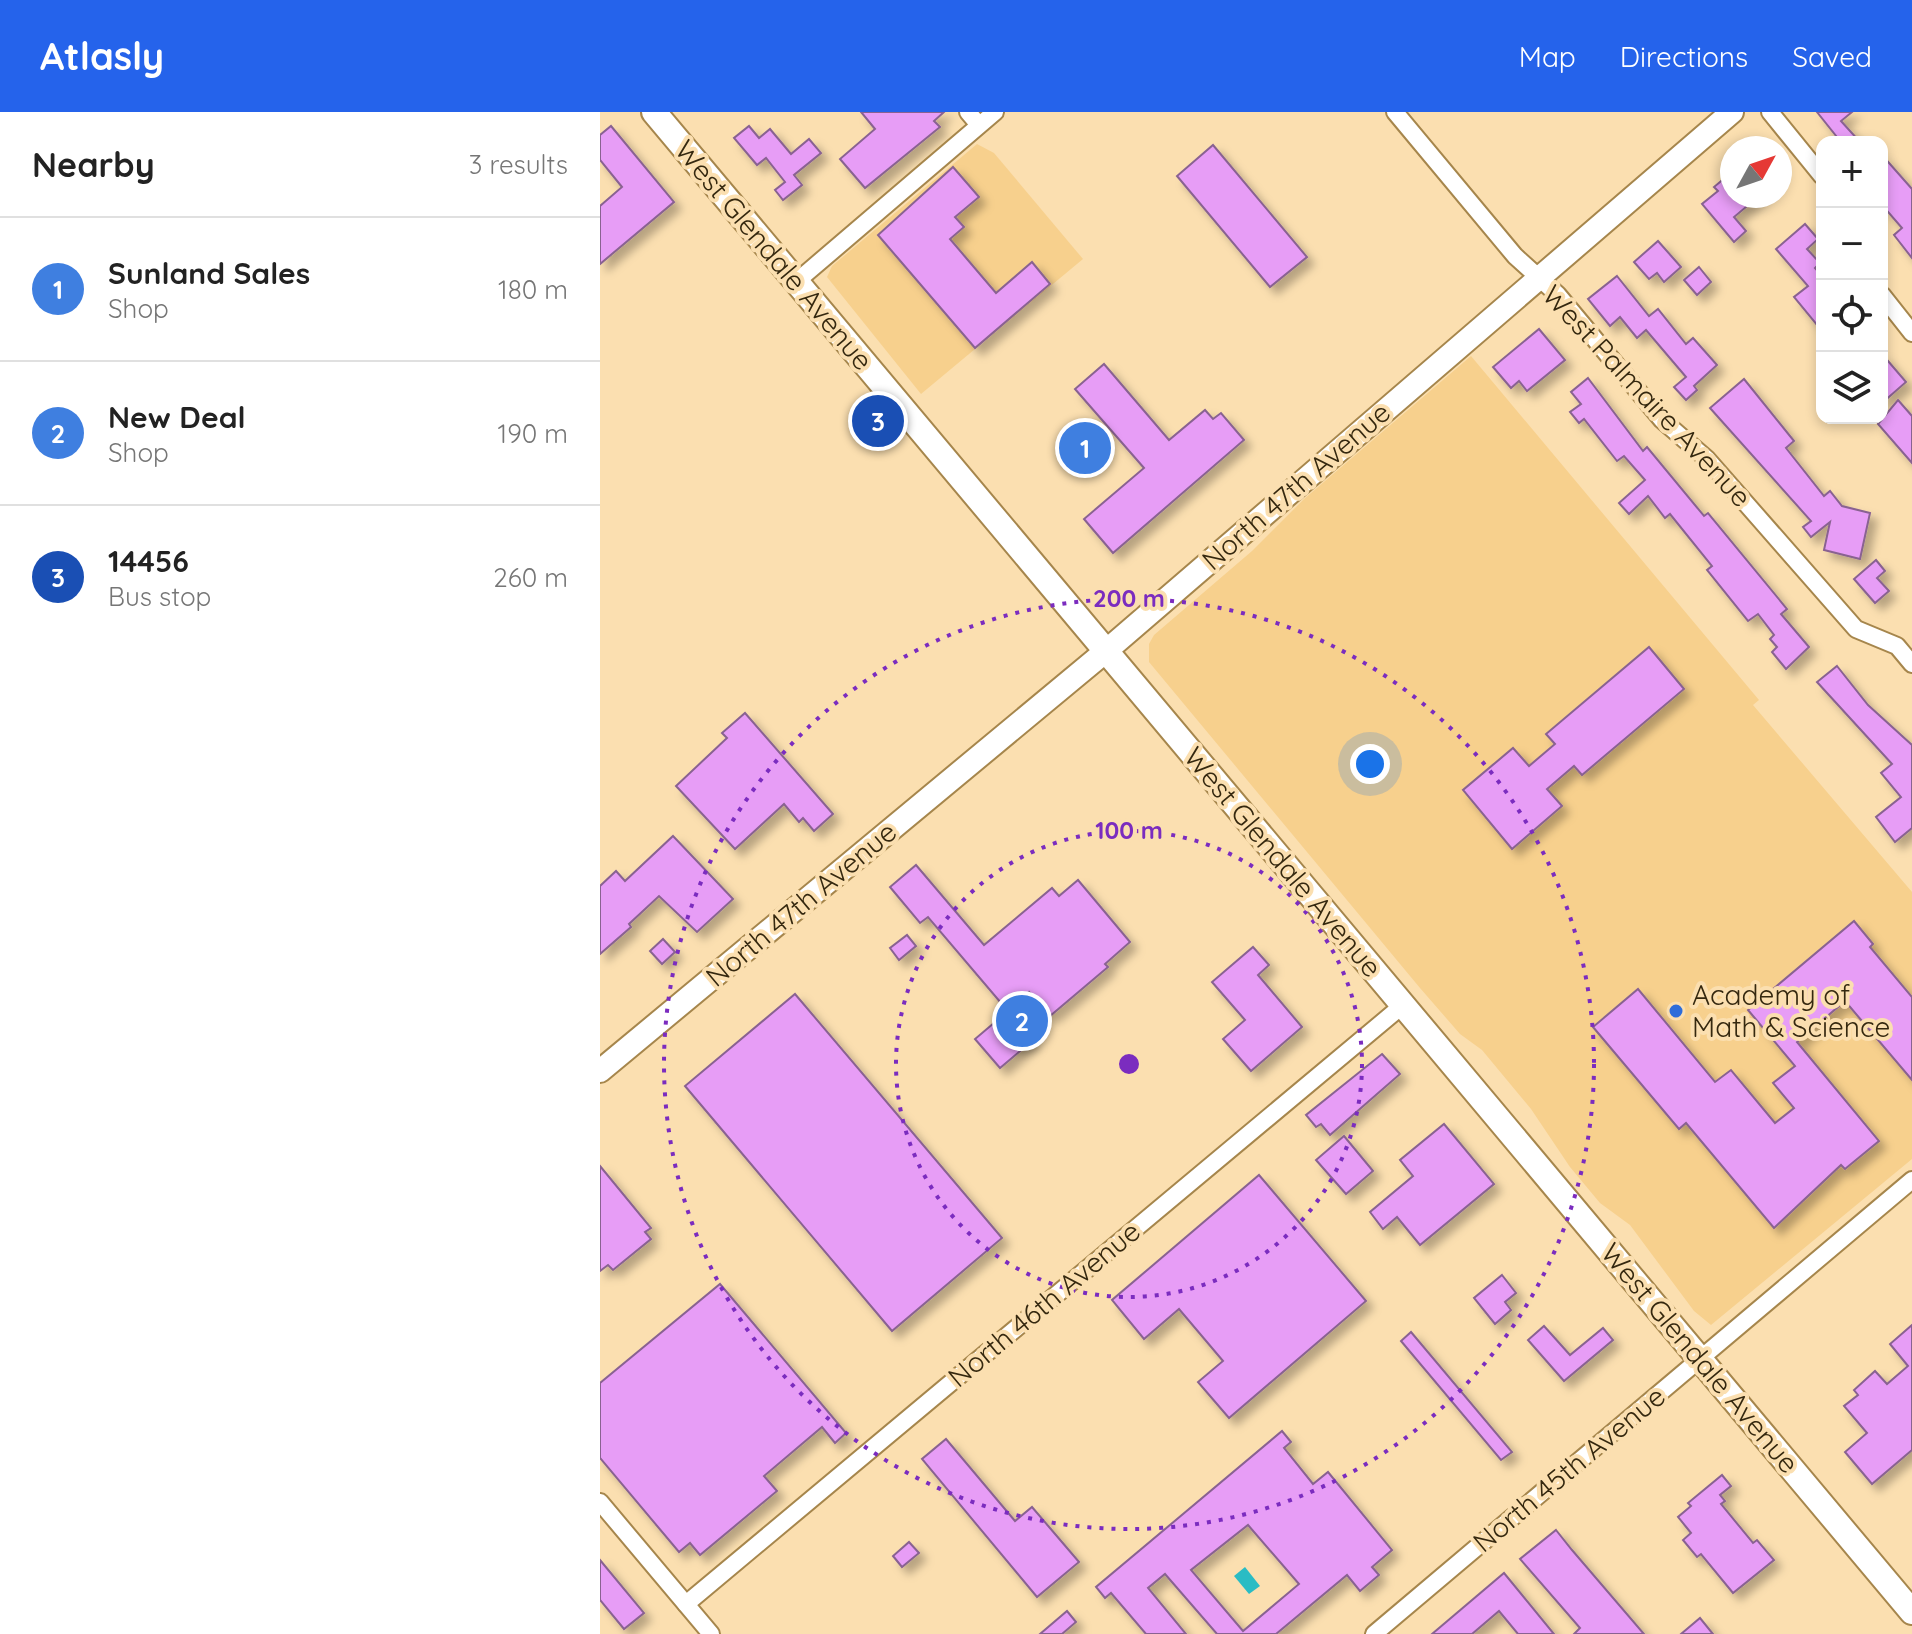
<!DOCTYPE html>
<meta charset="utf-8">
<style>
body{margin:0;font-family:Quicksand,sans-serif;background:#f6f6f6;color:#222}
.controls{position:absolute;right:24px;top:24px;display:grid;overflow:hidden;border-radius:16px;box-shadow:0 4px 12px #0003}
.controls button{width:72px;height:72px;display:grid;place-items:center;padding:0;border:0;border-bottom:2px solid #e0e0e0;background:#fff;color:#222;font:40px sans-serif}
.compass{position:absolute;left:1120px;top:24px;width:72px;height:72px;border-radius:50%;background:#fff;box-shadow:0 4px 12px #0003;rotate:50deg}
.you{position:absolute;left:770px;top:652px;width:28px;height:28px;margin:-20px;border:6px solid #fff;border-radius:50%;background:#1a73e8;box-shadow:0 0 0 12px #1a73e833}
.badge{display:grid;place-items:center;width:52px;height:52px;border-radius:50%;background:#2563eb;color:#fff;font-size:26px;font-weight:700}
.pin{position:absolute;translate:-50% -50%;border:4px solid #fff;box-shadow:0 2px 8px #0006}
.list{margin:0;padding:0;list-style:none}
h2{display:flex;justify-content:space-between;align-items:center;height:104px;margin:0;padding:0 32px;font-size:34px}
h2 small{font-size:26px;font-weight:400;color:#767676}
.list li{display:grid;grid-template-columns:52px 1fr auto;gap:24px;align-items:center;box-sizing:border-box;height:144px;padding:0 32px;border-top:2px solid #e0e0e0}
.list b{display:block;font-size:30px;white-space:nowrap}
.list p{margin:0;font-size:26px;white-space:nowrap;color:#767676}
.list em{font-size:26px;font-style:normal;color:#767676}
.icon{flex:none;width:44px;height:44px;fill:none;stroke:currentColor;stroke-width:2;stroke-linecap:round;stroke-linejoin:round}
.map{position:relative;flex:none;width:1312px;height:1522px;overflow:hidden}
header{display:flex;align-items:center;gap:48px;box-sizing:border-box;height:112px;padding:0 40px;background:#2563eb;color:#fff}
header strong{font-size:38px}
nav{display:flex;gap:44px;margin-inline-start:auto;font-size:28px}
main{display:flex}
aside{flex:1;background:#fff}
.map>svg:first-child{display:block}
.built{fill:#f7d08d}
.water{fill:#2abcc4}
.building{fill:#e79df6;stroke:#896291;stroke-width:2;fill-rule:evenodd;filter:url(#shadow)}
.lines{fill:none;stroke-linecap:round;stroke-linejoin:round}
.minor-casing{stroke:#a6864c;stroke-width:20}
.tertiary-casing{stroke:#a6864c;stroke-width:26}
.secondary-casing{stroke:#a6864c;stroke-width:28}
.minor{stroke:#fff;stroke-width:16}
.tertiary{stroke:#fff;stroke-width:22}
.secondary{stroke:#fff;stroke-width:24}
.ring{fill:none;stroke:#7b2cbf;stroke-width:4;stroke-dasharray:4 8}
.poi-dot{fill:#2e6dda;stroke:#fbdfb0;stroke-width:3}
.labels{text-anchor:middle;stroke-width:8;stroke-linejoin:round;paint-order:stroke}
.street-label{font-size:28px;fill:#35280f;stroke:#fbdfb0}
.poi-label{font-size:28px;fill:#35280f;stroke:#fbdfb0;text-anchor:start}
.centre{fill:#7b2cbf;stroke:#fbdfb0;stroke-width:4}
.ring-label{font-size:24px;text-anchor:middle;font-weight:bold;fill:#7b2cbf;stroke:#fbdfb0;stroke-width:8;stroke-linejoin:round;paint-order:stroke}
</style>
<header>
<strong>Atlasly</strong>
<nav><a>Map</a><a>Directions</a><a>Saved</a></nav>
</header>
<main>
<aside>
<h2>Nearby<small>3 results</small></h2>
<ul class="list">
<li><span class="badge" style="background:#3f7fe0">1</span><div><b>Sunland Sales</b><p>Shop</p></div><em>180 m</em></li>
<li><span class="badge" style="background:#3f7fe0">2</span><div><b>New Deal</b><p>Shop</p></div><em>190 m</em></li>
<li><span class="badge" style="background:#1a4fb4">3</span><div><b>14456</b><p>Bus stop</p></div><em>260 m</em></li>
</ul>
</aside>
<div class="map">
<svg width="1312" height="1522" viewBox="0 0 1312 1522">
<defs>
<filter id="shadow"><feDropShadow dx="7" dy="7" stdDeviation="4" flood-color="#0004"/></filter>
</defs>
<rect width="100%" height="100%" fill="#fbdfb0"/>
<g class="built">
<polygon points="377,32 394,41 483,147 321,282 227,165 232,154"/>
<polygon points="871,244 1159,588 1153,593 1312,780 1312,1047 1111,1213 1094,1199 1030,1113 1000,1091 970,1055 931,997 882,938 860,922 820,876 549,550 549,532 554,523 652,439 704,387"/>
</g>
<polygon class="water" points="645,1455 660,1474 649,1482 634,1464"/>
<g class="building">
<polygon points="261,0 344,0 334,9 340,15 265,76 240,47 275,17"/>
<polygon points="1217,0 1252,0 1241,9 1260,30 1241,30"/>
<polygon points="11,14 74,90 0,152 0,94 22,75 0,48 0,23"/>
<polygon points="149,14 159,26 170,17 191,42 209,27 221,41 194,63 202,73 183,88 175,78 185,70 166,46 157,53 134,26"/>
<polygon points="613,33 707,145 670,175 577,64"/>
<polygon points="1282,43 1312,77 1312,146 1294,123 1302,116 1282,93"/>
<polygon points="353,55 379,85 355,105 364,115 350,127 396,181 432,150 450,172 375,236 278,123"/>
<polygon points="1132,60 1132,84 1159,84 1134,105 1146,119 1134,130 1102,92 1118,79 1114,75"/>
<polygon points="1205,112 1218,127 1207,137 1220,151 1215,156 1222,164 1222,219 1194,185 1208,174 1176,137"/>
<polygon points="1058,129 1081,155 1064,170 1057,161 1049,167 1034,150"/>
<polygon points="1099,155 1111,170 1097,183 1084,168"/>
<polygon points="1017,164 1049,204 1058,197 1086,232 1093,226 1117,253 1094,274 1097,278 1086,288 1074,275 1086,265 1046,218 1037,226 1020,205 1010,214 988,187"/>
<polygon points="939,217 965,248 927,279 919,269 911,276 893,255"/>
<polygon points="1282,242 1306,270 1282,291"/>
<polygon points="504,252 569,328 605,298 613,307 621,301 644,328 513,441 484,407 544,356 475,277"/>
<polygon points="988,266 1043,339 1047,335 1104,404 1108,401 1187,497 1181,502 1209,535 1186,557 1172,540 1177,535 1170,527 1174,523 1158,502 1148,509 1107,458 1112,454 1070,402 1065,406 1048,384 1029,402 1019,391 1045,368 1024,344 1017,349 984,307 979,311 970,300 981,292 971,280"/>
<polygon points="1144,267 1194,329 1186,336 1224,384 1230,379 1242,394 1270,401 1260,447 1224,438 1230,410 1211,425 1203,415 1211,409 1110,296"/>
<polygon points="1298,288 1312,304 1312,351 1278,312"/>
<polygon points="1276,448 1285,459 1277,466 1289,479 1275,491 1254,467"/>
<polygon points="1049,535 1084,577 982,663 974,654 947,677 962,694 912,737 863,678 913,636 929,654 955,632 946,622"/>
<polygon points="1237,554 1268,593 1312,633 1312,716 1295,730 1276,705 1301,685 1281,661 1292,652 1217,570"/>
<polygon points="145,601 233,702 214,719 203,706 199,710 184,692 135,737 76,674 127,626 122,621"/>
<polygon points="73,724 133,787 97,820 59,784 29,812 31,815 0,842 0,774 16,759 25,769"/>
<polygon points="316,753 384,833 452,776 459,784 478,768 530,830 505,852 508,855 450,904 429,880 407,898 328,805 320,811 290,775"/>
<polygon points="1254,809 1273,832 1270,835 1312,885 1312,968 1245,889 1197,930 1279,1029 1245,1057 1241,1053 1174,1116 1086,1011 1079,1017 993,915 1038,877 1115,970 1131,958 1175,1011 1194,996 1173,971 1195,954 1148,898"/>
<polygon points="307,823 316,834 299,848 290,836"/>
<polygon points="63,827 75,840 62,852 50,839"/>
<polygon points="653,835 669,853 658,863 702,915 651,959 623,927 645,908 612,870"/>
<polygon points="195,882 402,1126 292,1219 85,974"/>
<polygon points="407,900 432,929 400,956 375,927"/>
<polygon points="782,942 800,962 730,1023 721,1012 716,1015 706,1003"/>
<polygon points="844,1012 894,1072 820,1133 797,1105 783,1117 770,1100 813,1064 800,1048"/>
<polygon points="744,1024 773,1059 746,1082 716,1048"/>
<polygon points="0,1054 51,1116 45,1120 51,1127 13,1158 8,1153 0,1159"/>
<polygon points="659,1063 766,1189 629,1306 598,1270 623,1249 579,1197 544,1227 512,1188"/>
<polygon points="902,1163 916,1181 905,1190 911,1198 895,1212 874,1186"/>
<polygon points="120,1172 246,1321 235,1331 222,1315 164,1364 177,1379 100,1443 90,1431 79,1440 0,1346 0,1271"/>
<polygon points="1312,1213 1312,1338 1272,1372 1245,1340 1267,1321 1244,1294 1258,1283 1254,1278 1275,1259 1287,1272 1308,1254 1290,1232"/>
<polygon points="944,1214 970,1243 1003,1216 1013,1228 964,1269 928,1228"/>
<polygon points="811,1220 912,1340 901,1348 801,1229"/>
<path d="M 682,1319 L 691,1330 L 684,1336 L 713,1372 L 728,1360 L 792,1438 L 772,1455 L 779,1463 L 760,1479 L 747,1463 L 676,1522 L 617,1522 L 565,1462 L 548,1476 L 586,1522 L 546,1522 L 511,1481 L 505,1486 L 496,1475 ZM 648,1413 L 699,1472 L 643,1519 L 591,1458 Z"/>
<polygon points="346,1327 415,1409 432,1395 479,1450 437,1485 322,1347"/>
<polygon points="1122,1363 1131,1374 1120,1383 1125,1389 1121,1392 1153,1431 1157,1428 1174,1448 1133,1481 1101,1442 1097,1445 1083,1428 1091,1421 1078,1405 1091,1394 1088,1391"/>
<polygon points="956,1418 972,1438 1044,1522 974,1522 980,1516 920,1447"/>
<polygon points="309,1430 319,1441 302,1455 293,1444"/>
<polygon points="0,1448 44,1501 24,1517 0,1488"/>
<polygon points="904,1461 954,1522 918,1522 899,1499 872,1522 832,1522"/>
<polygon points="467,1499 476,1510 462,1522 440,1522"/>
<polygon points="1100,1506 1113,1522 1081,1522"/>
</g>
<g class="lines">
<g class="minor-casing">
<g id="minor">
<polyline points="368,0 379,13"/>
<polyline points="795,0 915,144 958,183 1062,308 1107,347 1256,517 1297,534 1312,552"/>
<polyline points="1170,0 1222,64"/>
<polyline points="196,170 395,0"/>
<polyline points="1282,183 1312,221"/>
<polyline points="0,1390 111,1522"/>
<polyline points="86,1492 803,893"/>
<polyline points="774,1522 1312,1068"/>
</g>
</g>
<g class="tertiary-casing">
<polyline id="tertiary" points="0,959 506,539 1132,0"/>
</g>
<g class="secondary-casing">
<polyline id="secondary" points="54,0 1312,1500"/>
</g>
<use href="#minor" class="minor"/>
<use href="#tertiary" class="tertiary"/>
<use href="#secondary" class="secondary"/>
</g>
<g class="ring">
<circle cx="529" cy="952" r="233"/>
<circle cx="529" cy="952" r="465"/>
</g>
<circle class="poi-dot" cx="1076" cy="899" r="8"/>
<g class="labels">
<g class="street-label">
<text transform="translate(174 143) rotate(50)" y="10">West Glendale Avenue</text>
<text transform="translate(1047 284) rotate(47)" y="10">West Palmaire Avenue</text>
<text transform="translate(696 374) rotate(-41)" y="10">North 47th Avenue</text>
<text transform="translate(683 750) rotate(50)" y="10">West Glendale Avenue</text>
<text transform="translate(201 792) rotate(-40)" y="10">North 47th Avenue</text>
<text transform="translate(444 1192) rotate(-40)" y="10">North 46th Avenue</text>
<text transform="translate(1100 1246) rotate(50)" y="10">West Glendale Avenue</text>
<text transform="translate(969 1357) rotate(-40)" y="10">North 45th Avenue</text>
</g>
<g class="poi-label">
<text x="1092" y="893">Academy of<tspan x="1092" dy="32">Math &amp; Science</tspan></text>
</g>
</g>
<circle cx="529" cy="952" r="12" class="centre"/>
<g class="ring-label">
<text x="529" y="495">200 m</text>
<text x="529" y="727">100 m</text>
</g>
</svg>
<div class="controls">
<button>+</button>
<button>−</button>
<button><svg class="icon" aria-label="locate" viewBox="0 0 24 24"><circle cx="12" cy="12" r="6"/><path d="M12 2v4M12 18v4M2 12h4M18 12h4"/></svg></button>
<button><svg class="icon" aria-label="layers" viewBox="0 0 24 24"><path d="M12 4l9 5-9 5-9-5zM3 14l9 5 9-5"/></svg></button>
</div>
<svg class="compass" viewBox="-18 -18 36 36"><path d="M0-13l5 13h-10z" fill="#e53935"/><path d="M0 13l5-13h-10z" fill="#767676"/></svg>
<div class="you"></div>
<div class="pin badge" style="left:485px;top:336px;background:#3f7fe0">1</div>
<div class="pin badge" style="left:422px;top:909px;background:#3f7fe0">2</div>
<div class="pin badge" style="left:278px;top:309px;background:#1a4fb4">3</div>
</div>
</main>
